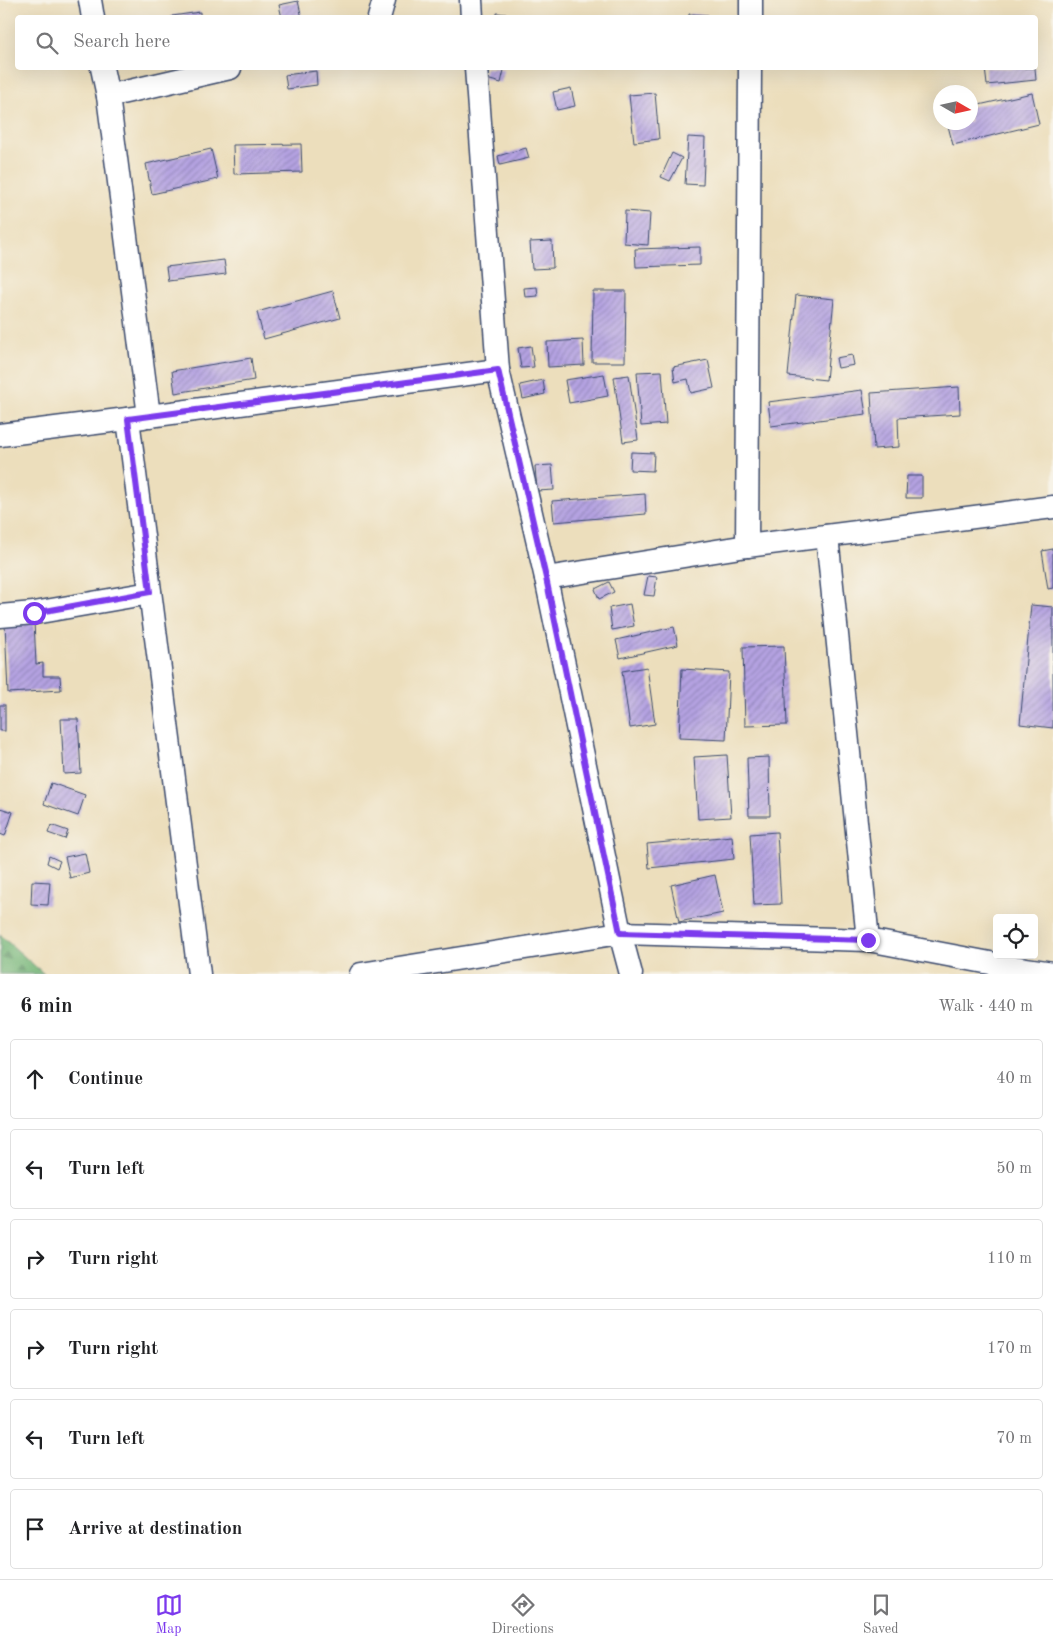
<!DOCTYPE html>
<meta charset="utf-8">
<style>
body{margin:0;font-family:"Old Standard TT",serif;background:#f2f2f2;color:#202124}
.controls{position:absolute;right:15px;bottom:15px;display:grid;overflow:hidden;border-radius:5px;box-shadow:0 5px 20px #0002}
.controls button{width:45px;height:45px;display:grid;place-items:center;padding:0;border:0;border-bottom:1px solid #e0e0e0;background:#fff;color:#202124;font:25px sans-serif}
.compass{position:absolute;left:933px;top:85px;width:45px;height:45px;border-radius:50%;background:#fff;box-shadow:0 5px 20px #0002;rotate:99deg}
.stop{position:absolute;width:15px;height:15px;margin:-11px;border:4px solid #7c3aed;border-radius:50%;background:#fff}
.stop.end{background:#7c3aed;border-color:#fff;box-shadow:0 1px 5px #0008}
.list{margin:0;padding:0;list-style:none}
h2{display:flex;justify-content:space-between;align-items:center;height:65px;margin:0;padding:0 20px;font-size:21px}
h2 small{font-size:16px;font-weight:400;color:#757577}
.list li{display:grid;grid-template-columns:32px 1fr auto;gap:15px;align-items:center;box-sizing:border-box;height:80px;margin:0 10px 10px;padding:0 10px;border:1px solid #e0e0e0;border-radius:5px}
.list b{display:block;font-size:19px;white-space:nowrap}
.list em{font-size:16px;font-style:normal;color:#757577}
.icon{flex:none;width:28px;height:28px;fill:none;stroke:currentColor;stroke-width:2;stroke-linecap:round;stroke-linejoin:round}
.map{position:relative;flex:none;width:1053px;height:974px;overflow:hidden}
.search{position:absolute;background:#fff;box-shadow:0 5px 20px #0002;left:15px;right:15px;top:15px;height:55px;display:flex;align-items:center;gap:12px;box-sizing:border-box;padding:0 18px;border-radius:5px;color:#757577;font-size:19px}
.sheet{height:605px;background:#fff}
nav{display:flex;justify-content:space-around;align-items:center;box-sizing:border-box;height:70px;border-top:1px solid #e0e0e0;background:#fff;font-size:14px;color:#757577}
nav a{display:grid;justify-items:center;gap:2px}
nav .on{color:#7c3aed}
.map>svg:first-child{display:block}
.forest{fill:url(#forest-firs);stroke:#48726b}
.building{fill:url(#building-hatch)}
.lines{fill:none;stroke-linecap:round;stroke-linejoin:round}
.minor-casing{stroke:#3a496c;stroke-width:25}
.minor{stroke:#fff;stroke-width:22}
.route{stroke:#7c3aed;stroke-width:6}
</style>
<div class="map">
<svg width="1053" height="974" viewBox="0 0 1053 974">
<defs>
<pattern id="forest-firs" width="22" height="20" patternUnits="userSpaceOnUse" patternTransform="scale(1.25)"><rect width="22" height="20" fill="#75b678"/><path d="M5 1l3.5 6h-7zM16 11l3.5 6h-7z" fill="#5f9466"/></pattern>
<pattern id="building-hatch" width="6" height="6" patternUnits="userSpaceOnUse" patternTransform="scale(1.25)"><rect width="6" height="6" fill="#b5a3e2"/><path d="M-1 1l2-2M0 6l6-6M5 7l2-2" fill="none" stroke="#9285ba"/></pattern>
</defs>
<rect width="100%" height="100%" fill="#f7f3e8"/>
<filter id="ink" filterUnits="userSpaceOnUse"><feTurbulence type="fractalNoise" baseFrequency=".02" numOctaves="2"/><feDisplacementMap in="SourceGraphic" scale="10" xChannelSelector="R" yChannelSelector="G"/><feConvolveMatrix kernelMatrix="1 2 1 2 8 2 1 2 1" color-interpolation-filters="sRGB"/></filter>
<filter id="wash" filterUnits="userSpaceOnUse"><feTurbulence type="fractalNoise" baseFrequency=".0096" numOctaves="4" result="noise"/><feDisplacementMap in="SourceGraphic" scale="20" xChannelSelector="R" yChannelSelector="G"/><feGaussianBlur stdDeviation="1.12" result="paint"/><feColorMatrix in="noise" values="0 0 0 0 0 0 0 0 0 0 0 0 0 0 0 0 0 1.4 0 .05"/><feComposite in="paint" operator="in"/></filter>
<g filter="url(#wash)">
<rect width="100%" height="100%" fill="#ecdebc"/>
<polygon class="forest" points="0,935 44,974 0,974"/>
<g id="blocks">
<g class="building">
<polygon points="298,1 302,18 282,18 279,5"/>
<polygon points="200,12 200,18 172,18 172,16"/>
<polygon points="497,13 515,15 515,18 497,18"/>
<polygon points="689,14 708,15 708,18 689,18"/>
<polygon points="486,68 495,68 504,70 501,83 483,78"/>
<polygon points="985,68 1035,68 1036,80 987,85"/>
<polygon points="316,71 317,85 287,89 285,75"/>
<polygon points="571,88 575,106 557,110 553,92"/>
<polygon points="655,93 659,139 634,142 629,95"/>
<polygon points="1032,93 1039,124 953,145 947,122 970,122 970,107"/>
<polygon points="688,137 705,138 703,185 685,184"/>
<polygon points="301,144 302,172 234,174 233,145"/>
<polygon points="526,148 529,158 500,165 498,156"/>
<polygon points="211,149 218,179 152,194 146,164"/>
<polygon points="672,153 682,158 670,181 661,177"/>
<polygon points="625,211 650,213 648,245 624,243"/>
<polygon points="552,241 553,268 532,269 530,242"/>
<polygon points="700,247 700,265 636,267 635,249"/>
<polygon points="224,260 226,274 168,281 166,267"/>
<polygon points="537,287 538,296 525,297 524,288"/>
<polygon points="333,291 340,318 264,339 257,312"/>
<polygon points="593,291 626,291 625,362 592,362"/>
<polygon points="796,295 834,299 826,380 788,376"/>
<polygon points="583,340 584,365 548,367 547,342"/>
<polygon points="531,346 534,367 521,368 518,348"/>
<polygon points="852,355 854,365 838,368 836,358"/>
<polygon points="251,358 254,380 175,393 172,371"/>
<polygon points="708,360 714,388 691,393 688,379 675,382 673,367"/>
<polygon points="662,371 666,424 641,426 637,372"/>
<polygon points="604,374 608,396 569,403 565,380"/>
<polygon points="629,375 638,440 623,442 614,377"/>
<polygon points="543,380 545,394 523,399 520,385"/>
<polygon points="959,387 960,414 898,418 899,447 874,449 871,393"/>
<polygon points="862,390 866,414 771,426 768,402"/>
<polygon points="631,452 654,453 653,471 630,470"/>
<polygon points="552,465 554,490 537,491 535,466"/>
<polygon points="907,476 922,476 922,498 906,498"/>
<polygon points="645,494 646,514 554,522 552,501"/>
<polygon points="1053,549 1053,588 1048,589 1042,551"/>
<polygon points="648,576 657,577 654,596 644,595"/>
<polygon points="609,582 614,592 599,599 595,589"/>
<polygon points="630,604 634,626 612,630 609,608"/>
<polygon points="1031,605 1053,607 1053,728 1020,724"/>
<polygon points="34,621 36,664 43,663 43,676 60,676 61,690 8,693 5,623"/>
<polygon points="674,627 678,645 620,658 616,640"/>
<polygon points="784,646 787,725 745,726 743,647"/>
<polygon points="647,667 655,724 630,728 622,671"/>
<polygon points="682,669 729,672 726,740 679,738"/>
<rect x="0" y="705" width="5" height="26"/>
<polygon points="61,719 78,719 81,773 64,774"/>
<polygon points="727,755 731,817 698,819 694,757"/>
<polygon points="769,757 770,816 749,816 747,758"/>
<polygon points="51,783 85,795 78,816 44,804"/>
<polygon points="0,808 13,812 5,836 0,834"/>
<polygon points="51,825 68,831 65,839 48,833"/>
<polygon points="777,832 781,904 754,905 750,834"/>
<polygon points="732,836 734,859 649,868 647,844"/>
<polygon points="85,853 89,873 70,878 65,857"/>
<polygon points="49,856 60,861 57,868 47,863"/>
<polygon points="715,875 723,913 679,922 671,885"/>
<polygon points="32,881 50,882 48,905 31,904"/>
</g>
</g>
</g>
<g filter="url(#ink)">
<use href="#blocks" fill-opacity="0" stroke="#3a496c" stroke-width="1"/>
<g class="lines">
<g class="minor-casing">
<g id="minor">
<polyline points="90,0 93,18"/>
<polyline points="471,0 472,18"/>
<polyline points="379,18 384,0"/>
<polyline points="751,18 751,0"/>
<polyline points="102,68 108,96 149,416 498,370"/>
<polyline points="476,68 498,370 546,578"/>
<polyline points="108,96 230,68"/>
<polyline points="128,419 199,974"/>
<polyline points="0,435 143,417"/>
<polyline points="827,536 868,940 1006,966 1053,973"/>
<polyline points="747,546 750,68"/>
<polyline points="0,616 34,613 150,593"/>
<polyline points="361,974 620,933 868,940"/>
<polyline points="631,974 620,933 546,578 747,546 1053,507"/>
</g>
</g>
<use href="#minor" class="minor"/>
</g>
</g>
<g class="lines" filter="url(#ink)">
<polyline class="route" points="34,613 150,592 128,419 498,370 546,578 620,933 868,940"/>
</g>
</svg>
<div class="controls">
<button><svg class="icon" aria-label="locate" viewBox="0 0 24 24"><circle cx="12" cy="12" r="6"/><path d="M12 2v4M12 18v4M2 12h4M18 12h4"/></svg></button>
</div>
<svg class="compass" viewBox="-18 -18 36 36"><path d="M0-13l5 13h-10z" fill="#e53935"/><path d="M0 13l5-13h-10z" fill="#757577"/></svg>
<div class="stop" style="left:34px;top:613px"></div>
<div class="stop end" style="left:868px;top:940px"></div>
<div class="search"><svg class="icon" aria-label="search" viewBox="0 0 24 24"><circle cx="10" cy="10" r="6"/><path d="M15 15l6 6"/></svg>Search here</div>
</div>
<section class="sheet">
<h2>6 min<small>Walk · 440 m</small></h2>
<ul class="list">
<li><svg class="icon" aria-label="ahead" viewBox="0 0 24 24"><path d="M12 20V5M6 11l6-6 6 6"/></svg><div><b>Continue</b></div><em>40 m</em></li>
<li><svg class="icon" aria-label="left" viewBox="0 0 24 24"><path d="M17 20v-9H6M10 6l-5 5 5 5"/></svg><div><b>Turn left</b></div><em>50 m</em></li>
<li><svg class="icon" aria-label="right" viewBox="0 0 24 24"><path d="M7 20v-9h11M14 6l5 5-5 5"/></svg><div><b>Turn right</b></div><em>110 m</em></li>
<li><svg class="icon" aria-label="right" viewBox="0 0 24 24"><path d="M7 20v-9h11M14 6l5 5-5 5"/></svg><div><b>Turn right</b></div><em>170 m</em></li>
<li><svg class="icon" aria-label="left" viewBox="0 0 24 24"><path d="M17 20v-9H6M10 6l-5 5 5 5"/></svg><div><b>Turn left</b></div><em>70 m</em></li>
<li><svg class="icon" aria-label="arrive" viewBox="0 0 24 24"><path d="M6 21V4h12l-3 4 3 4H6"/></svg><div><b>Arrive at destination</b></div></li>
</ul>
</section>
<nav>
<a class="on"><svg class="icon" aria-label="map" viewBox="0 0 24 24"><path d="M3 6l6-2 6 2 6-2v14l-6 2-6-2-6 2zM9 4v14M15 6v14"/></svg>Map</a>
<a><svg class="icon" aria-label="directions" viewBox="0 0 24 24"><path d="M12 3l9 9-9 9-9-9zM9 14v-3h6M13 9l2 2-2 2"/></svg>Directions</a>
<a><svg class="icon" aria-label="saved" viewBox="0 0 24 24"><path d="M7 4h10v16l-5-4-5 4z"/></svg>Saved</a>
</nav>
